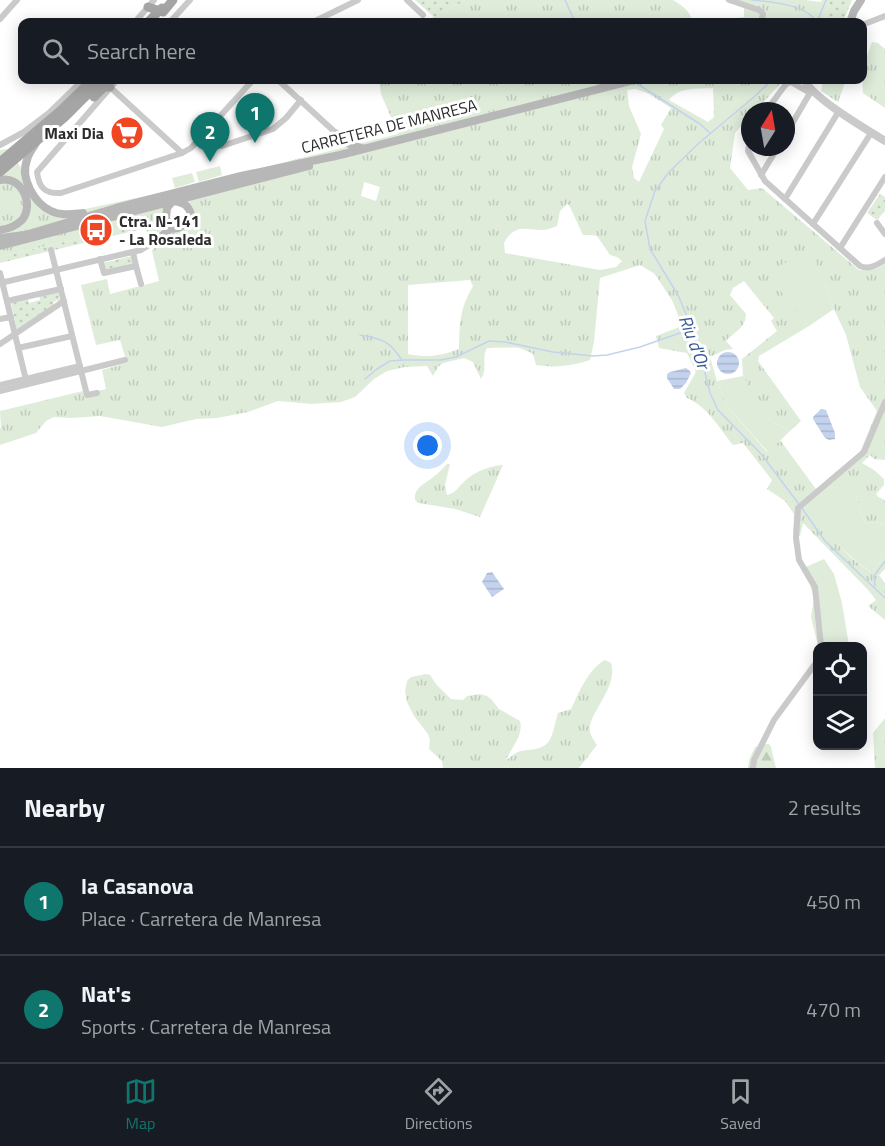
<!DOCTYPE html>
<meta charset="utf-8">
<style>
body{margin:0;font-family:"Titillium Web",sans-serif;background:#20242c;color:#f1f3f6}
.controls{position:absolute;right:18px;bottom:18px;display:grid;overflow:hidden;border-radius:12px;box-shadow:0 3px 15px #0003}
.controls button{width:54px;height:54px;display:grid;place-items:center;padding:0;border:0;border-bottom:2px solid #363941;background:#171b24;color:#f1f3f6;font:30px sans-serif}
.compass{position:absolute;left:741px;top:102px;width:54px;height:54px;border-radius:50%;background:#171b24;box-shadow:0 3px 15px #0003;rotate:11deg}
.you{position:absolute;left:428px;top:446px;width:21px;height:21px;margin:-15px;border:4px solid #fff;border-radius:50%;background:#1a73e8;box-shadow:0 0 0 9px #1a73e833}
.badge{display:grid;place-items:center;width:39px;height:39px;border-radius:50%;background:#0f766e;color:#fff;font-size:20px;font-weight:700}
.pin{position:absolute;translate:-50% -50px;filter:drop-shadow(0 2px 3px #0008)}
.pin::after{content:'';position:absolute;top:32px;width:21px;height:18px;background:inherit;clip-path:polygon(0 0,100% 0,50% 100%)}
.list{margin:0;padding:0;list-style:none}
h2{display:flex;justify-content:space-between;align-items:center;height:78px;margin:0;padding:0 24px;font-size:26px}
h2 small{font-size:20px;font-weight:400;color:#9ea1a6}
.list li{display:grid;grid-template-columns:39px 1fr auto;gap:18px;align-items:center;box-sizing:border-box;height:108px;padding:0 24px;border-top:2px solid #363941}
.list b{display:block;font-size:22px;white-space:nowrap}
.list p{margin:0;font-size:20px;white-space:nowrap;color:#9ea1a6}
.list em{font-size:20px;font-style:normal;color:#9ea1a6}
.icon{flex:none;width:33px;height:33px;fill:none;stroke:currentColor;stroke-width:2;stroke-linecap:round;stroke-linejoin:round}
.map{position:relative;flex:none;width:885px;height:768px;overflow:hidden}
.search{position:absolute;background:#171b24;box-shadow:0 3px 15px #0003;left:18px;right:18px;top:18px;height:66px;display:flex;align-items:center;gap:15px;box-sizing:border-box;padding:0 21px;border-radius:12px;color:#9ea1a6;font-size:22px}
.sheet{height:294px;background:#171b24}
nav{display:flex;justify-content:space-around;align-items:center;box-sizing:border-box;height:84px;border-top:2px solid #363941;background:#171b24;font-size:16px;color:#9ea1a6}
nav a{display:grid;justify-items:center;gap:3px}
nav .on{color:#0f766e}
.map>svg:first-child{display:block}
.grass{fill:url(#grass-tufts);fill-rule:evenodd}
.forest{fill:url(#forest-firs)}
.park{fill:url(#park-dots)}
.garden{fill:#dfecda}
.water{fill:url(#water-rules)}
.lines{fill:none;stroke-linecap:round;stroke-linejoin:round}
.stream{stroke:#c4d3ed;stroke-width:1.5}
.minor{stroke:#cacaca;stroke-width:6}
.tertiary{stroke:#cacaca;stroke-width:8}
.secondary{stroke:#b7b7b7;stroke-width:8}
.primary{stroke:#a5a5a5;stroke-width:9}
.labels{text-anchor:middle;stroke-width:6;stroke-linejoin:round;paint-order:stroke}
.street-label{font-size:16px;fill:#2d2d2d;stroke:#fff}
.poi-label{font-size:16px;font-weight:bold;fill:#2d2d2d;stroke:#fff;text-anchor:end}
.water-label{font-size:18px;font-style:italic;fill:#375994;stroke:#fff}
</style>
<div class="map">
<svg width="885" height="768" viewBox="0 0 885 768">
<defs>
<pattern id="grass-tufts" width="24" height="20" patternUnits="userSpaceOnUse" patternTransform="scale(1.5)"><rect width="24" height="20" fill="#dfecda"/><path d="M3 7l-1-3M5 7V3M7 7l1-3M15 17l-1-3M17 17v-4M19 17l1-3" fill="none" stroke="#c0cbbb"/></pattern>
<pattern id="forest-firs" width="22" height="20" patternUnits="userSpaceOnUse" patternTransform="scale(1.5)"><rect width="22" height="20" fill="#dfecda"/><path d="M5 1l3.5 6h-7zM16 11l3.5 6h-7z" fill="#c0cbbb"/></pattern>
<pattern id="park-dots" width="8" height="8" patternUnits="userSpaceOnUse" patternTransform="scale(1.5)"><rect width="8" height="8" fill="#dfecda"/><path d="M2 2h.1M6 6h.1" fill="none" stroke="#c0cbbb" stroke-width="1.8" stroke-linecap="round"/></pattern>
<pattern id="water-rules" width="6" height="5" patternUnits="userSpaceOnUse" patternTransform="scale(1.5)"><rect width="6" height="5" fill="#c4d3ed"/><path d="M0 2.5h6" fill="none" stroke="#a9b5cc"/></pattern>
</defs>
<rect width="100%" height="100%" fill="#fff"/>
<g class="grass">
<path d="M 466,0 L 673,0 C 682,6 692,11 691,22 L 424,22 Z"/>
<polygon points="723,0 805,0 821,2 822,0 830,0 824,22 708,22 708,21 744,17 744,4"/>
<path d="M 872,42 L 878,43 L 885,49 L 885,108 L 863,93 C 861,73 865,61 872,42 Z"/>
<path d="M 379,80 L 784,80 L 755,111 L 750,111 L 750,116 L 735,133 L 730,168 L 748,190 L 762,188 L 859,270 C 870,271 876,270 885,264 L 885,460 L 874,459 L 870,455 L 862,463 L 874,470 L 884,479 L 884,485 L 876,494 L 878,497 L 885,500 L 885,524 L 874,522 L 866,524 L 860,511 L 856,494 L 836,541 C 846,554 857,564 872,572 L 885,554 L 885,569 L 879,575 L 885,583 L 885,620 L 868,606 L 876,600 L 869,591 L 803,523 L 800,536 L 793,534 L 794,514 L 785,501 L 767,489 L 772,480 L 743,443 L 733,445 C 719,428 708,407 687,398 L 684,393 L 696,372 L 687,353 L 659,348 L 656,336 L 682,326 L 673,302 L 655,274 L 640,265 L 600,278 L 594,342 L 590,360 C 572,366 555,368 536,365 L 533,354 C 529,352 523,349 519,348 C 515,347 492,348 487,348 C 481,358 488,369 481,379 L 473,362 L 464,358 L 443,363 L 438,367 L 433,376 L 427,366 L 405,367 L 387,371 L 374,379 L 355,397 L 341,402 L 312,404 L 278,401 L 248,412 L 217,418 L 196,419 L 162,427 L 100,416 L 72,418 L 54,417 L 46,421 L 36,433 L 0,445 L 0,428 L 1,428 L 0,411 L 83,391 L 85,398 L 99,394 L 98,391 L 106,389 L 102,370 L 127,363 L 120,340 L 96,345 L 81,285 L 107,279 L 110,294 L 159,281 L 152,251 L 156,245 L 154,236 L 156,235 L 157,222 L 149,222 L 0,257 L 0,150 L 8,149 L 22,169 L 39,208 L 56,217 L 76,211 L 164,192 L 398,134 L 381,94 ZM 713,88 L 714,117 L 708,122 L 669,100 C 678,87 698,89 713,88 ZM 636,89 L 649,94 L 671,108 L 661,125 L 664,129 L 639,182 L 634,178 L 632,167 L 641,134 L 629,106 L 627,90 ZM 364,182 L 380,187 L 376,201 L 361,196 ZM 567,204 L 569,205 L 583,235 L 591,235 L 597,236 L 610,255 L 617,257 L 622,261 L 616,267 L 600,270 L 505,253 L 504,243 C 515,224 523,229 542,230 C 547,230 552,228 557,226 L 560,211 ZM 177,205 L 186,209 C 187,217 186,219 180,223 L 174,223 L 169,217 L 171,208 ZM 811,250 L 834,309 L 846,335 L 860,387 L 877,411 L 860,452 L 816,489 L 780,440 L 767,452 L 726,405 L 717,381 L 710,357 L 725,350 L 733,349 L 726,341 C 735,331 745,329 746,314 L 730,295 L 733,288 L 744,281 L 774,318 L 771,321 L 777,331 L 742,359 L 743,376 L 762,411 L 768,419 L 790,431 L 801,421 L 758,361 L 759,356 L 809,326 L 767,273 ZM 470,280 L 473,286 C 459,310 460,323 459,349 C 441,356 427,358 408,354 L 408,285 Z"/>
<polygon points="825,80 846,80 838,102 821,91 823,81"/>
<path d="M 447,464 L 450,464 L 445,485 L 447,495 C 456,493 459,486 466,480 C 476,471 490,466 503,465 L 480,517 L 455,509 L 419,503 L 415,500 C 414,487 424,485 432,478 C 438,474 442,469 447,464 Z"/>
<path d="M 605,660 L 611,663 C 619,688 586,715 590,732 C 591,736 594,741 597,745 L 579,768 L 443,768 L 442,761 L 429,749 L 430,740 L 428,734 L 414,716 L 407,702 L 405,691 L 407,681 L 411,677 L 426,674 L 430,675 L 436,684 L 451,699 L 463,700 L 467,696 L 480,694 L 487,696 L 491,699 L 499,709 L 520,721 C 524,735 511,748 506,760 C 510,758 513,754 518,752 C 529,748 541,752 549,741 C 554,733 555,722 558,713 L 571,709 C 579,693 588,669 605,660 Z"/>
<polygon points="885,718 885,768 875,768 873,733"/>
</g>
<polygon class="forest" points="766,744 769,744 771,747 776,768 748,768 749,760 755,747"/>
<g class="park">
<polygon points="415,0 466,0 434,17"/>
<polygon points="830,0 852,0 843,22 824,22"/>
<polygon points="880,194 885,197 885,211 877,220 867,213"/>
<polygon points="149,222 157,222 161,224 156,235 149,239 146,228 0,263 0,257"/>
<polygon points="132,256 134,264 105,271 103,263"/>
<polygon points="58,291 60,301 58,302 57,300 53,303 54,305 17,329 11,303 28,299 29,303 40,300 39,296"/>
</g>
<g class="garden">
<polygon points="220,166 222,175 199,182 196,172"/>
<polygon points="192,173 195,182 175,188 172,178"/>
<polygon points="811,249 834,309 809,326 766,273"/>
<polygon points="743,376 768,419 790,431 768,452 726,405 717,381"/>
<path d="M 833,483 L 856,494 L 860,511 L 866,524 L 874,522 L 885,524 L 885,554 L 872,572 C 844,556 826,529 806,505 L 820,492 Z"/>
<polygon points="824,559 834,574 842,603 849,646 818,646 811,617 814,598 810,585 801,569"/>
</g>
<g class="water">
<circle cx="728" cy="363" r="11"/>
<polygon points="686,368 689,370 691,373 686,383 680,389 674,389 667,378 667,374 670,372"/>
<polygon points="821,409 826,410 835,433 835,439 829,440 825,438 813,419 813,417"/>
<polygon points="492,572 504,589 492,597 482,582 487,573"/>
</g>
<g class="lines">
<g class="stream">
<polyline points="565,0 575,22"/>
<path d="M 752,0 C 770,2 807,4 816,22"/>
<polyline points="817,22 826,0"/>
<polyline points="637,80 639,85 700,124 710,133"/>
<polyline points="772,80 754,97 699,143 669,172 655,191 645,221 650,249 678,295 692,328 700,353 710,393 718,410 762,455 798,503"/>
<path d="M 360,335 C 381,339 389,340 401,359"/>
<polyline points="365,379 377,369 390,361 404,360 440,360 456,357 489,341 505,342 553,352 593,356 607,355 640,347 680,333 691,331"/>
<polyline points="801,507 825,541 885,598"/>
<polyline points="875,586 874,576 885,561"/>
</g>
<g class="minor">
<polyline points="407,0 423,15"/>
<polyline points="729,0 759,10 763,14 761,22"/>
<polyline points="0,19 17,0"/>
<polyline points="135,22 154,0"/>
<polyline points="170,22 190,0"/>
<polyline points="313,22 358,0"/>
<polyline points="862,25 885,16"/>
<path d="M 117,80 L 37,172 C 39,188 45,194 61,193 L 182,153 L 191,148 L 253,80"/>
<polyline points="278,80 337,134"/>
<polyline points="110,87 182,153"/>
<polyline points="766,111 786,84 791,82 810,93"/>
<polyline points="205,132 219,145 222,146 273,129 286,118 301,100"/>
<polyline points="786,134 810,93 813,92"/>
<path d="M 750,140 L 748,151 L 765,181 L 860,266 C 869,270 877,265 885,260"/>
<polyline points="0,145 24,132 49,113 83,80"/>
<polyline points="761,175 778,147"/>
<polyline points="785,199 839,111"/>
<polyline points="877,223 885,234"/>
<polyline points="813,224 871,133"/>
<polyline points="840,248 885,177"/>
<polyline points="51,250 87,395 97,393"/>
<polyline points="100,259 104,273 136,266 133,252"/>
<polyline points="136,266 141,284"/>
<polyline points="0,273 27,384"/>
<polyline points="0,283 141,250 156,241"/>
<polyline points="7,301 61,289"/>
<polyline points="0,319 11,317"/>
<polyline points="0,344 64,301"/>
<polyline points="18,348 72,336"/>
<polyline points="0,385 80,366"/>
<polyline points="0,391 125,360"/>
<polyline points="821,646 815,587 799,560 796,538 798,508 864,452 885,402"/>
<polyline points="753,768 754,760 774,720 818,660"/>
</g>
<path class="tertiary" d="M 804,80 C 817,101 863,127 885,141"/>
<g class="secondary">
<polyline points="850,22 854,11 861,0"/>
<polyline points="337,134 351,145 362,148"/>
<path d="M 36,143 C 33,148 28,154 27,160 C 20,178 34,203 51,211 C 61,216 72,214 83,213"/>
<path d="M 0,180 C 21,175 35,204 22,220 C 16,226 8,229 0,230"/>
<path d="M 173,200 L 167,208 L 166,219 L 170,225 L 180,227 L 188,223 L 191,214 C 188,205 184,203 175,201"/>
<polyline points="0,238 25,235 116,208 241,176 340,155 634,80"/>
<polyline points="156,241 170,229 178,228"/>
<polyline points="0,246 309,166"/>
</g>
<g class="primary">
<polyline points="148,7 163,12 173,0"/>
<polyline points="148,22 162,8"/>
<polyline points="94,97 104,87 110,87"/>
<polyline points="0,162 60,111 92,80"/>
<polyline points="0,172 65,117 102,80"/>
</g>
</g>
<defs>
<g id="supermarket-disc" transform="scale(1.725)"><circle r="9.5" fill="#f04624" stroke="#fff"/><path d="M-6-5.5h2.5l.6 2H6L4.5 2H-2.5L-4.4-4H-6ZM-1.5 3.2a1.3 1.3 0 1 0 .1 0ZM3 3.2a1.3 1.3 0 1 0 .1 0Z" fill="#fff"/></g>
<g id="bus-disc" transform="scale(1.725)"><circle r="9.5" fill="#f04624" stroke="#fff"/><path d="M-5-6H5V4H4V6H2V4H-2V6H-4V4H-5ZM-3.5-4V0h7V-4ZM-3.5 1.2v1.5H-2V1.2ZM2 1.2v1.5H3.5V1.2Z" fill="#fff"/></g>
</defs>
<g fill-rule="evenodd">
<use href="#supermarket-disc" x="127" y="133"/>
<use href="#bus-disc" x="96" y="230"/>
</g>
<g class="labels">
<g class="street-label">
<text transform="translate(389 126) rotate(-14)" y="6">CARRETERA DE MANRESA</text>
</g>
<g class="poi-label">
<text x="104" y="139">Maxi Dia</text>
<text x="119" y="227" text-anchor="start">Ctra. N-141<tspan x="119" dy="18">- La Rosaleda</tspan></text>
</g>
<g class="water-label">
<text transform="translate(694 342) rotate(69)" y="6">Riu d'Or</text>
</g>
</g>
</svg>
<div class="controls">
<button><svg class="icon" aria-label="locate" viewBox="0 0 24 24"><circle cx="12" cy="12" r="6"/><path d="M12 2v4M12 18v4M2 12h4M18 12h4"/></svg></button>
<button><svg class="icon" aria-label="layers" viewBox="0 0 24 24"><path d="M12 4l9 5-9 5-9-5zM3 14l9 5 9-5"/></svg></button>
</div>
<svg class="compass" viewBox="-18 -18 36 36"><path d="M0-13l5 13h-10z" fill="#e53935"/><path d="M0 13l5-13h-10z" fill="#9ea1a6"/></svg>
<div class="you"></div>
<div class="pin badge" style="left:255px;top:143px">1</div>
<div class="pin badge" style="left:210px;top:162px">2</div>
<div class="search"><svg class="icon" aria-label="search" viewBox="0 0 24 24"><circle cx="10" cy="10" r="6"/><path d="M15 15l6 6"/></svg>Search here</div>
</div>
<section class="sheet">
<h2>Nearby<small>2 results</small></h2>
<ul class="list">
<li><span class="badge">1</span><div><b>la Casanova</b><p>Place · Carretera de Manresa</p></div><em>450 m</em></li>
<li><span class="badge">2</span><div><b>Nat's</b><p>Sports · Carretera de Manresa</p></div><em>470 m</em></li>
</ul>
</section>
<nav>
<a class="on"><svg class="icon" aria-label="map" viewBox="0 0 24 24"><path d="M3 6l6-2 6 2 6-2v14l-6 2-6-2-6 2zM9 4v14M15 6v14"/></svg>Map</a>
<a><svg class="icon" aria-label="directions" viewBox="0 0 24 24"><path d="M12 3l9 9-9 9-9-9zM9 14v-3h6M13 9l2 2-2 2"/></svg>Directions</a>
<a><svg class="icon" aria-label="saved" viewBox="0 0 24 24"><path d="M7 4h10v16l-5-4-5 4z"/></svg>Saved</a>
</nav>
